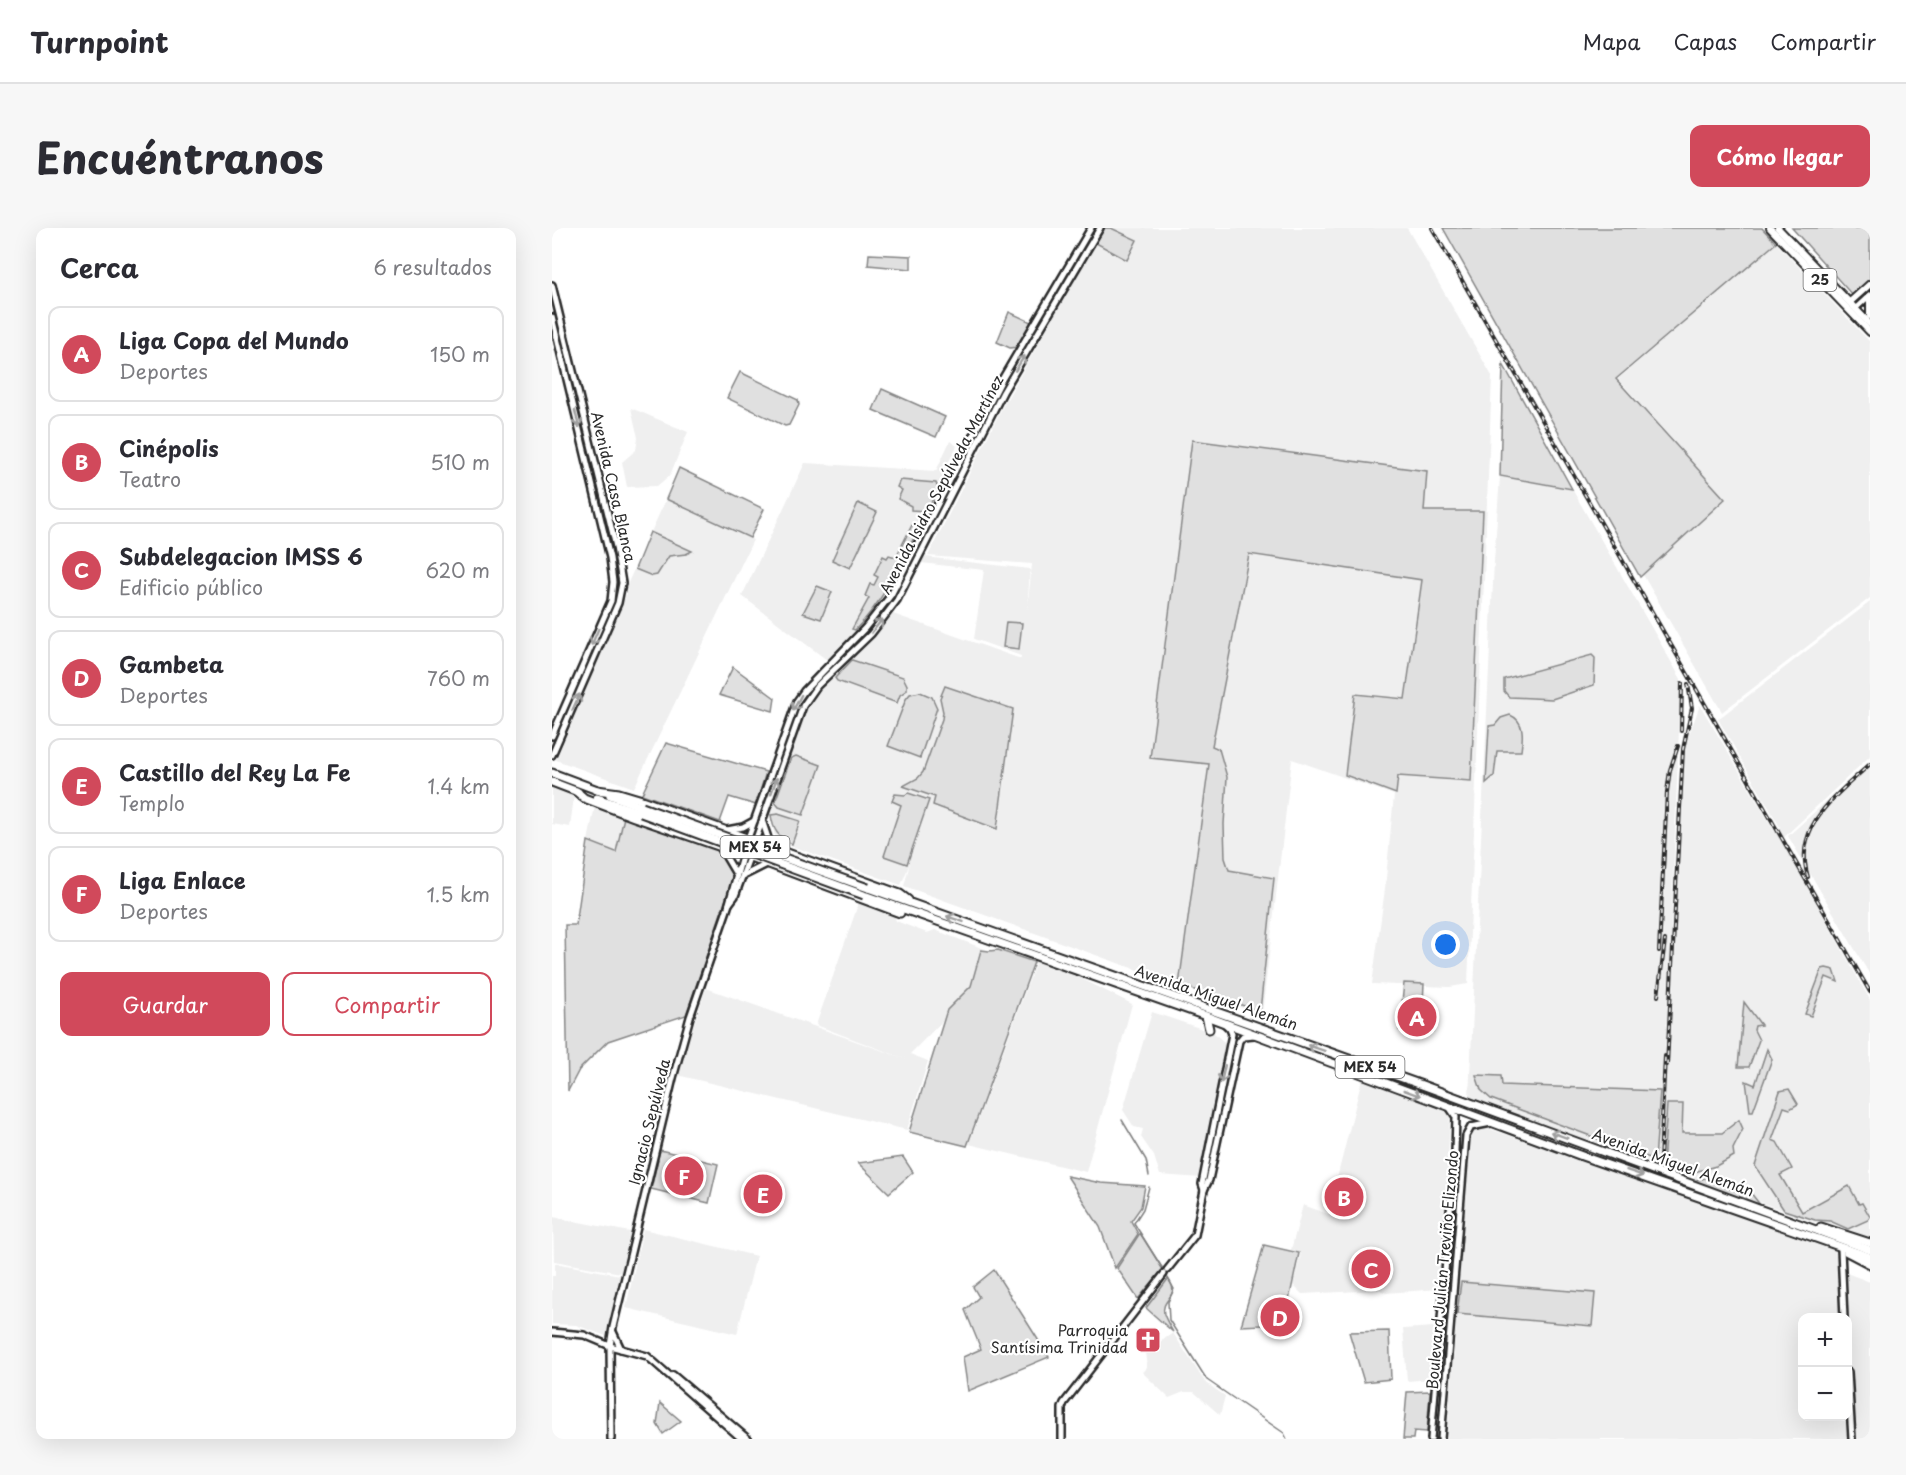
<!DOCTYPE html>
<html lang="es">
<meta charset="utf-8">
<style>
body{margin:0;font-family:"Playpen Sans",sans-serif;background:#f7f7f7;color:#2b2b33}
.controls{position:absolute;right:18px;bottom:18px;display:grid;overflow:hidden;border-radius:12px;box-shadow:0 6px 24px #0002}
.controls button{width:54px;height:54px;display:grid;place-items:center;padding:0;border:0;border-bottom:2px solid #e1e1e2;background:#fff;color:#2b2b33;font:30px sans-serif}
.you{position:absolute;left:894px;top:717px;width:21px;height:21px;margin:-15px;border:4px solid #fff;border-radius:50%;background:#1a73e8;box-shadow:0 0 0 9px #1a73e833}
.badge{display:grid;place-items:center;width:39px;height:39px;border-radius:50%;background:#d1495b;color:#fff;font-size:20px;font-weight:700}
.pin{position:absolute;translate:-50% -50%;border:3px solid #fff;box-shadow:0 2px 6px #0006}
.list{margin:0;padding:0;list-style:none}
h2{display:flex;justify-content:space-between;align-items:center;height:78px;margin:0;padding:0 24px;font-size:26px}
h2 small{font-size:20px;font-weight:400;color:#7c7c81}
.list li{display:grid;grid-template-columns:39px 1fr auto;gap:18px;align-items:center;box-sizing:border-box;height:96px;margin:0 12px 12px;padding:0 12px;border:2px solid #e1e1e2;border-radius:12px}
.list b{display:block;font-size:22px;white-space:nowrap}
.list p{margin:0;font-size:20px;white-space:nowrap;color:#7c7c81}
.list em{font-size:20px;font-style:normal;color:#7c7c81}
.actions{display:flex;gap:12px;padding:18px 24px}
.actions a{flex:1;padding:14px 0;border:2px solid #d1495b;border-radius:12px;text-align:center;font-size:21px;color:#d1495b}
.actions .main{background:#d1495b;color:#fff}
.map{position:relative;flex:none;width:1318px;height:1211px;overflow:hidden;border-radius:12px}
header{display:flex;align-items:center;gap:36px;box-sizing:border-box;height:84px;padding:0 30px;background:#fff;border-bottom:2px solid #e1e1e2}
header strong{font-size:28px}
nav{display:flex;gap:33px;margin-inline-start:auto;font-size:21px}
.intro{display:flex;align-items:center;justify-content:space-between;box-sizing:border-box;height:144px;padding:0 36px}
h1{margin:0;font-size:42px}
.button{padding:15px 27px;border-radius:12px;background:#d1495b;color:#fff;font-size:21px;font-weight:700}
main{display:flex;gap:36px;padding:0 36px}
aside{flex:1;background:#fff;border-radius:12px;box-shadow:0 6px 24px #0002}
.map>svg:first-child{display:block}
.built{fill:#efefef}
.green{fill:#e0e0e0;stroke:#868686;stroke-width:1.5}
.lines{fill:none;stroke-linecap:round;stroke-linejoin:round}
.stream{stroke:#7e7e7e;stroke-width:1.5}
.secondary-casing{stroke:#2b2b2b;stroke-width:10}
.primary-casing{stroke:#2b2b2b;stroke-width:10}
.highway-casing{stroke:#2b2b2b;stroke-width:11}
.secondary{stroke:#fff;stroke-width:5}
.primary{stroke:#fff;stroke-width:6}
.highway{stroke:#fff;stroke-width:7}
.rail-casing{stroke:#2b2b2b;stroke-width:4}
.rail{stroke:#fff;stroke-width:1.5;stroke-dasharray:4.5;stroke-linecap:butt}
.highway-bridge-casing{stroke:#2b2b2b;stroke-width:11;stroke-linecap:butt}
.highway-bridge{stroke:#fff;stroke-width:7}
.oneway{stroke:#a0a0a0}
.labels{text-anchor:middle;stroke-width:4.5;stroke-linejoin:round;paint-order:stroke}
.shield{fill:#fff;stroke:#6b6b6b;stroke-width:1.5}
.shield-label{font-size:14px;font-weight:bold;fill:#2b2b2b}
.street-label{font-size:15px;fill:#2b2b2b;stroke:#fff}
.poi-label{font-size:15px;fill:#2b2b2b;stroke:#fff;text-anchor:end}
</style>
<header>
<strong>Turnpoint</strong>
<nav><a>Mapa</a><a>Capas</a><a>Compartir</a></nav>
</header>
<div class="intro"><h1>Encuéntranos</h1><a class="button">Cómo llegar</a></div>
<main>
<aside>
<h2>Cerca<small>6 resultados</small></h2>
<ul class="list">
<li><span class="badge">A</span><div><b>Liga Copa del Mundo</b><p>Deportes</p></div><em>150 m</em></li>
<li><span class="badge">B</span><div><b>Cinépolis</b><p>Teatro</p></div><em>510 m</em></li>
<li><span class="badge">C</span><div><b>Subdelegacion IMSS 6</b><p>Edificio público</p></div><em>620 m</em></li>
<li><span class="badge">D</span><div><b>Gambeta</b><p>Deportes</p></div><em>760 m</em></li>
<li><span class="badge">E</span><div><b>Castillo del Rey La Fe</b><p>Templo</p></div><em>1.4 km</em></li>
<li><span class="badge">F</span><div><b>Liga Enlace</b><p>Deportes</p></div><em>1.5 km</em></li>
</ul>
<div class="actions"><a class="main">Guardar</a><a>Compartir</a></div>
</aside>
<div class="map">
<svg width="1318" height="1211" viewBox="0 0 1318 1211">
<rect width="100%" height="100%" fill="#fff"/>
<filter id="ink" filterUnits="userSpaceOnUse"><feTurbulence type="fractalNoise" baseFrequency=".0167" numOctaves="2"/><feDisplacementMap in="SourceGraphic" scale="12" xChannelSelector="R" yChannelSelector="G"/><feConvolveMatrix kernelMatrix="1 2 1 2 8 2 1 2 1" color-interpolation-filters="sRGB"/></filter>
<g filter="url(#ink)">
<g class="built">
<polygon points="552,0 855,0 940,148 916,756 898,759 820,756 833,661 842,567 740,531 710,787 352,658 358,635 349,657 231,615 223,609 217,582 259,472 341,386 469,431 469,428 422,411 432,342 369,335 373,329 478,341 475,384 480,336 376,328 451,178"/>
<polygon points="1224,15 1318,114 1318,370 1170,484 1091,347 1174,271 1066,151"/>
<polygon points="79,180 136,204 118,247 105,258 75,259 70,234 84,222 86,210"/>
<polygon points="398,213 405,218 395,237 398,239 395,244 397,244 335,365 311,395 275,432 190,368 253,235 384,243"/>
<polygon points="948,248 1020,261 1129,451 1117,755 1107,938 917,869 942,333"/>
<polygon points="114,271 201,312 82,560 4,532 75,365 74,359"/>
<polygon points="1318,374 1318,528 1229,612 1318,772 1318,1009 1282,996 1262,994 1109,938 1133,520 1138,504 1148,477 1223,604 1228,599 1166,491"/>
<polygon points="1318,534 1318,747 1236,608"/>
<polygon points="0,560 22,569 18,599 0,596"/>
<polygon points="43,578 72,589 64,624 36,613"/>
<polygon points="307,674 342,687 344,693 375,705 383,702 435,722 423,760 358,826 376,833 355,902 125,847 154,760 354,831 264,797"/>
<polygon points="484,734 518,745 580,776 534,944 417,916"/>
<polygon points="600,784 662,805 672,814 674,819 649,950 608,947 602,928 589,909 591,901 582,899 571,882"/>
<polygon points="810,851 898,885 895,959 887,1061 834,1065 828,1062 750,1066 741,1057 749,1025 739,1022 751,977 776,986"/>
<polygon points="932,899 1283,1019 1290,1089 1250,1090 1250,1188 1296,1188 1296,1170 1299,1211 895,1211 918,910 924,901"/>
<polygon points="1,989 78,1004 69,1045 2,1033"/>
<polygon points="91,1001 204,1028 185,1106 74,1080"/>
<polygon points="3,1035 68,1047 54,1108 24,1097 0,1096 0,1048 3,1048"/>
<polygon points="1292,1044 1318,1054 1318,1211 1303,1211"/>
<polygon points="882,1099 879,1151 855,1153 851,1101"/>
<polygon points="621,1105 653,1154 673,1168 668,1187 642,1164 632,1164 617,1170 590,1144 595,1139 593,1124"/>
</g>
<g class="green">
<polygon points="552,0 559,0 585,12 575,32 544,15"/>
<polygon points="891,0 1210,0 1224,15 1064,151 1173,271 1088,349"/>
<polygon points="1240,0 1318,0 1318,53 1302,69"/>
<polygon points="317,26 359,28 359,41 316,37"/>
<polygon points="457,84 479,94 466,119 458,120 445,114"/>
<polygon points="951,136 1020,261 948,248"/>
<polygon points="188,144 246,172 247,177 237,197 233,198 175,170"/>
<polygon points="330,161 393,189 384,209 321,182"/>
<polygon points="640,212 875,243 872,283 931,283 919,553 846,548 844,566 793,547 803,466 853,471 870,352 697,326 660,518 667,521 675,549 672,596 673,630 677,642 722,650 708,783 627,757 657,536 598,530"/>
<polygon points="127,240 212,281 198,310 114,271"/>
<polygon points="348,252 384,255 386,261 375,283 359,282 359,278 346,271 350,262 345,259"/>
<polygon points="306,275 325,284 298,340 280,332"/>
<path d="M 360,297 L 368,298 C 349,334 332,373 303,402 L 300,401 L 317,370 L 313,368 L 318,356 L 322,357 L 326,349 L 322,347 L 331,328 L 335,330 L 337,327 L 344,329 Z"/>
<polygon points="98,304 140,323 134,326 117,328 105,347 100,348 83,341"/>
<polygon points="265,358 280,364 269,391 251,385"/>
<polygon points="454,394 470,395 467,421 451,419"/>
<polygon points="1040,427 1043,430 1042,457 1000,471 957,469 952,463 952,451"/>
<polygon points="300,432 351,449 355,457 355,462 348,467 345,475 285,453 283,450"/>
<polygon points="181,439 223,470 221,483 167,467"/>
<polygon points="393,458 461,481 445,601 381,577 383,569 351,558 366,550 371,544 390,491 391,484 388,470"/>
<polygon points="368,464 380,469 385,480 368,530 336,518 354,471 358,466"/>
<path d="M 958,487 C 973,493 971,509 969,523 L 945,523 L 942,548 L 934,555 L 937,498 L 943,497 L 949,490 Z"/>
<polygon points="114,515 214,544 204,577 177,569 168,594 90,566"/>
<polygon points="244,528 269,537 251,587 227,579 223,574 239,530"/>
<polygon points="356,565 377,572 355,636 332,628 349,577 340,573 343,566 353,567"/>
<path d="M 226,586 L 248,593 L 240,616 C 226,609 221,602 219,587 Z"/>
<path d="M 72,589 L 166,621 C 177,631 180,639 180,653 L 134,787 L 56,813 L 27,842 L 16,863 L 13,697 L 24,697 L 36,613 L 64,624 Z"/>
<polygon points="429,722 437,723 446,722 482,734 415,918 357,904 395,782 419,758"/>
<polygon points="1274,740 1282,742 1286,754 1274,749 1259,788 1253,786 1270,741"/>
<polygon points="852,755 872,756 871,775 883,775 881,803 847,802"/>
<polygon points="1192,774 1209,797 1203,798 1202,802 1207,812 1197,839 1186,839"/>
<polygon points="739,814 1071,933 1122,954 1040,929 738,818"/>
<polygon points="1215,821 1220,831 1201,883 1198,883 1194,853 1203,857"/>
<polygon points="924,847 949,848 950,857 1108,863 1103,932 939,871 929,862"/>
<polygon points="1237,861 1246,876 1238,881 1232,879 1220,912 1225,914 1240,941 1228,947 1250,984 1297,958 1307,976 1310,975 1318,989 1316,992 1296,1001 1278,993 1263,992 1232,982 1203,938 1228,863"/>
<polygon points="1115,876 1131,876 1130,905 1170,905 1187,892 1191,901 1181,921 1182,928 1164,938 1135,946 1111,938"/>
<polygon points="108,922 166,936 157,975 99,961"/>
<polygon points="351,929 361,944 337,965 306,935"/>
<polygon points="515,948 549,955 593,958 589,979 579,993 586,1006 563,1040 548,999"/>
<polygon points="1164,948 1169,958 1185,963 1195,960 1209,978 1139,953"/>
<polygon points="588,1005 611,1041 586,1071 565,1040"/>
<polygon points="712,1017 747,1025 732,1096 689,1098"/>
<polygon points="442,1042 497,1129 416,1163 411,1129 429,1121 413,1082 427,1069 421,1059"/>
<path d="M 616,1051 C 630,1069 608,1070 612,1086 C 614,1092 618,1099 621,1104 L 594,1080 Z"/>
<polygon points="909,1054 1043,1065 1040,1098 905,1086"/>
<polygon points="837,1103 839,1151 812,1154 797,1104"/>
<polygon points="878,1163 875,1204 862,1203 861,1211 851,1211 855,1164"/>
<polygon points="108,1175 129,1193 111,1206 105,1196"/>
</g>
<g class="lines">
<g class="stream">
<polyline points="570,892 594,932 597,948"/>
<polyline points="597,959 591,981 582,995 610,1040"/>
<polyline points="616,1050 622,1061 616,1074 617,1092 655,1152 732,1205 735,1211"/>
</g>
<g class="secondary-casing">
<g id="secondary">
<polyline points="0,57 64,319 70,355 66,375 0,527"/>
<polyline points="1304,80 1318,67"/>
<polyline points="0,89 58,330 61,354 59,373 0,508"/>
<polyline points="211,595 219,619"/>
<polyline points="175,602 191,599 202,593"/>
<polyline points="195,613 245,473 252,463 313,400 339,367 449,153 539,0"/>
<polyline points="202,616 251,478 265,458 319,406 345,372 451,164 548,0"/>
<polyline points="168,619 184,646"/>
<polyline points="191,648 215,636"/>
<polyline points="177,676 183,668 198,627"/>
<polyline points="652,962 657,952 687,813 691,808 702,807"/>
<polyline points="1289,1021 1292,1090"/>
<polyline points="615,1042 643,1007 652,962 650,956 680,806 678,801 673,796"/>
<polyline points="0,1104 32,1107 58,1118 95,1128 190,1211"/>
<polyline points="61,1104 69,1121"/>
<polyline points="1296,1144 1300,1211"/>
<polyline points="121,1147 196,1211"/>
<polyline points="59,1211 58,1118 61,1099 121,850 138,789 176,679 191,625"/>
<polyline points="510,1211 510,1180 512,1175 612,1046"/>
<polyline points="879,1211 903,924 904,889 898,880"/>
<polyline points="889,1211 914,908 919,899 939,895"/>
</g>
</g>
<g class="primary-casing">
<g id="primary">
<polyline points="1218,0 1318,104"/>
<polyline points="1226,0 1318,96"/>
<polyline points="1318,70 1318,88"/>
<polyline points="1298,74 1318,56"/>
</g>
</g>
<g class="highway-casing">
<g id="highway">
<polyline points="0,545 48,563"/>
<polyline points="0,554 26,564"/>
<polyline points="45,562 67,565 87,571 348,666 356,672"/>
<polyline points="24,563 32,570 82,589 198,629 348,685"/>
<polyline points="58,567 90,579"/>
<polyline points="45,570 89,585"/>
<polyline points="316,660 870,857 1318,1022"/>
<polyline points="312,667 654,788 1030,928 1318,1029"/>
<polyline points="654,788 657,801"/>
<polyline points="1269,999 1318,1015"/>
<polyline points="1295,1024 1318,1036"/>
</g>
</g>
<use href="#secondary" class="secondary"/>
<use href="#primary" class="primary"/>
<use href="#highway" class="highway"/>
<g class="rail-casing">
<g id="rail">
<polyline points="880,0 1318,764"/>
<polyline points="1129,503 1130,455"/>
<path d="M 1256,649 C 1240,598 1285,567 1318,536"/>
<polyline points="1107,723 1115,564 1118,542 1126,518"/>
<polyline points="1106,768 1113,712"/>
<polyline points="1115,837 1131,521 1140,480 1136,456"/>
<polyline points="1108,933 1113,828"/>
</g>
</g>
<use href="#rail" class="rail"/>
<g class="highway-bridge-casing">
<g id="highway-bridge">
<polyline points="90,579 316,660"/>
<polyline points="89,585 312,667"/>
</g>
</g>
<use href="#highway-bridge" class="highway-bridge"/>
</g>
<defs><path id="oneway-shaft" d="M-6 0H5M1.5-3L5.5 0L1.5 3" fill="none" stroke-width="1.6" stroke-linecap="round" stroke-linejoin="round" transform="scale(1.5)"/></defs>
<g class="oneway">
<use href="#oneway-shaft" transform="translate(468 135) rotate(-58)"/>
<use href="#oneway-shaft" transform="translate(25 191) rotate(76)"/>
<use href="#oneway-shaft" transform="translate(325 398) rotate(-52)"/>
<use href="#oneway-shaft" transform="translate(43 409) rotate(113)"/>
<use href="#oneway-shaft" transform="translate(24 474) rotate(-66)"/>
<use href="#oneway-shaft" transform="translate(245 475) rotate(118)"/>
<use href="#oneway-shaft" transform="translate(222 558) rotate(-70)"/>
<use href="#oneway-shaft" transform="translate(403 691) rotate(-161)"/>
<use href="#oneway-shaft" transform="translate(764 820) rotate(-161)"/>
<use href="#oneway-shaft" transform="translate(671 846) rotate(102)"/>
<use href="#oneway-shaft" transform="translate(860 865) rotate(20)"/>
<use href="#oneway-shaft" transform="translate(1007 907) rotate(-160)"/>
<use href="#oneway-shaft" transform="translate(1083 945) rotate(19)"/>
</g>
</g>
<defs>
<g id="church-square" transform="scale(1.35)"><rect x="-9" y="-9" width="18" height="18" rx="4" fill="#d1495b" stroke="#fff"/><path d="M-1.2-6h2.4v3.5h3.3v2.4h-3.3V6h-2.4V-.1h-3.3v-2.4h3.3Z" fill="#fff"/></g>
</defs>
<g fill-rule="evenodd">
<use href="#church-square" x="596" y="1112"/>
</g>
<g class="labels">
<g class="shield">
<rect x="1251.5" y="41" width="33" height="22" rx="4.5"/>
<rect x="168.5" y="608" width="69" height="22" rx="4.5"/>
<rect x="783.5" y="828" width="69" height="22" rx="4.5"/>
</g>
<g class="shield-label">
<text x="1268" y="57">25</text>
<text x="203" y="624">MEX 54</text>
<text x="818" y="844">MEX 54</text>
</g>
<g class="street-label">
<text transform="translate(390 257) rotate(-62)" y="5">Avenida Isidro Sepúlveda Martínez</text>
<text transform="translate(61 259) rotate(77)" y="5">Avenida Casa Blanca</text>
<text transform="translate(664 770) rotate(19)" y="5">Avenida Miguel Alemán</text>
<text transform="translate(98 894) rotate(-76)" y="5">Ignacio Sepúlveda</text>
<text transform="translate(1121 935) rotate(20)" y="5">Avenida Miguel Alemán</text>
<text transform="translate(891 1042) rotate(-85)" y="5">Boulevard Julián Treviño Elizondo</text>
</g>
<g class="poi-label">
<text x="576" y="1108">Parroquia<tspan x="576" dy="17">Santísima Trinidad</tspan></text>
</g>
</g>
</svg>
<div class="controls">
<button>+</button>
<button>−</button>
</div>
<div class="you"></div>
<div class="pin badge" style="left:865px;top:789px">A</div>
<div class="pin badge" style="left:792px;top:969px">B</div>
<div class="pin badge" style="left:819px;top:1041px">C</div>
<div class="pin badge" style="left:728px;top:1089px">D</div>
<div class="pin badge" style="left:211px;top:966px">E</div>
<div class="pin badge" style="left:132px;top:948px">F</div>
</div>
</main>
